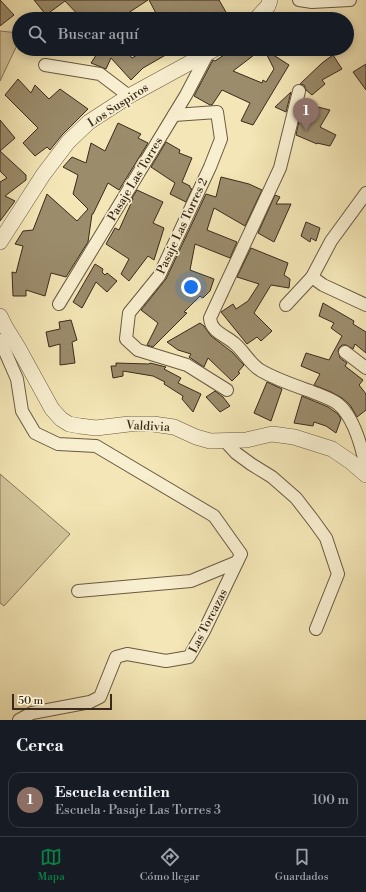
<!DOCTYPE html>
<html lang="es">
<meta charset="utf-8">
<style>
body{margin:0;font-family:"Libre Bodoni",serif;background:#242831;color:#f1f3f6}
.scale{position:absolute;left:12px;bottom:10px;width:100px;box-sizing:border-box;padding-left:4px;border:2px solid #3a2a1c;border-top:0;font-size:11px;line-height:14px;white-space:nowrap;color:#3a2a1c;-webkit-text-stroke:3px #f8efd0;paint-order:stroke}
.you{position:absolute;left:191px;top:287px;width:14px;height:14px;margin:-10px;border:3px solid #fff;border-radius:50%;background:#1a73e8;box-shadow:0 0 0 6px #1a73e833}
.badge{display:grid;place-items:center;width:26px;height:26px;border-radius:50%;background:#0b8043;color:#fff;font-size:13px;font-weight:700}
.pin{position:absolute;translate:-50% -33px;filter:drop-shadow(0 1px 2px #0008)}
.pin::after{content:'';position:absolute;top:21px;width:14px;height:12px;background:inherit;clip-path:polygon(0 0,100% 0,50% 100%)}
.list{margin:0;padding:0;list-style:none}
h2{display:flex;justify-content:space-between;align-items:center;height:52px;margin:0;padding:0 16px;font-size:17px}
h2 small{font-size:13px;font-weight:400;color:#9ea1a6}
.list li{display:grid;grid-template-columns:26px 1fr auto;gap:12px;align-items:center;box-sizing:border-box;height:56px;margin:0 8px 8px;padding:0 8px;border:1px solid #363941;border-radius:12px}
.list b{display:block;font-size:15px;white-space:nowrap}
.list p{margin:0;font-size:13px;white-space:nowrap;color:#9ea1a6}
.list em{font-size:13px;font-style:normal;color:#9ea1a6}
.icon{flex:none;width:22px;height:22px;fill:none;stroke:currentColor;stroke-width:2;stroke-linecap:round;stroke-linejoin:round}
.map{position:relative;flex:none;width:366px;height:720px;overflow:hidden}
.search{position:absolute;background:#171b24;box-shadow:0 2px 10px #0003;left:12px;right:12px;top:12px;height:44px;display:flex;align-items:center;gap:10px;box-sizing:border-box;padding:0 14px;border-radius:22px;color:#9ea1a6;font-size:15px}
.sheet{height:116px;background:#171b24}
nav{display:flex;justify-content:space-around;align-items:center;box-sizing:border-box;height:56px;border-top:1px solid #363941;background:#171b24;font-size:11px;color:#9ea1a6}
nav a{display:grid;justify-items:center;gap:2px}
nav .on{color:#0b8043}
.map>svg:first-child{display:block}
.green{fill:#d4c69c;stroke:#87785c}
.building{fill:#9b8c6c;stroke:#3a2a1c}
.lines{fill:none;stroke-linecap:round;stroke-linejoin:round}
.minor-casing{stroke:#685942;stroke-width:14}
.tertiary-casing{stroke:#685942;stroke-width:16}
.minor{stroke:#f8efd0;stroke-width:12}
.tertiary{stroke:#f8efd0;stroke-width:15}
.labels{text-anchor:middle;stroke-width:3.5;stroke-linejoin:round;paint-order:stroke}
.street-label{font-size:12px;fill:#3a2a1c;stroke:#f8efd0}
</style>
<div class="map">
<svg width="366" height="720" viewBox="0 0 366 720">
<rect width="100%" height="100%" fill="#f4e6b6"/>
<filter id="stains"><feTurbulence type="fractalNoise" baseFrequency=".005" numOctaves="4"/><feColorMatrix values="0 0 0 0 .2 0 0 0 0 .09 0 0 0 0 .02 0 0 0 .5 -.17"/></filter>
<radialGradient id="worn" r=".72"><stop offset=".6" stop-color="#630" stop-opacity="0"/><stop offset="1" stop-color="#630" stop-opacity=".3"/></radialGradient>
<g class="green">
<polygon points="0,31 19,33 19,41 0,81"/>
<polygon points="0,474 70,534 4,606 0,603"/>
</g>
<g class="building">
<polygon points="0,0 14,15 0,26"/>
<polygon points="34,0 148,0 119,19 82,19 65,1 46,15"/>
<polygon points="149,0 219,0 230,19 159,19"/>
<polygon points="100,49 125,49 132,58 147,49 176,49 143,68 131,80 111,58 106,69 91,63"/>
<polygon points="233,49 262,49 233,71 262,83 263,80 266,82 274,69 264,49 289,65 253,125 241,121 250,103 222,90 212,105 210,105 194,96 213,60 215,61"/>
<polygon points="333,55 342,69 322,80 325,84 312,95 306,90 304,85 300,84 322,63"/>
<polygon points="366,64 366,90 353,72"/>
<polygon points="18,79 31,93 35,85 49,99 60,89 88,109 62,135 50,150 47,147 35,156 23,143 38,128 5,95"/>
<polygon points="291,92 286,112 275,107"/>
<polygon points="314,106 330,110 320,127 336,135 330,146 317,143 317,144 296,135 299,121 308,124"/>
<polygon points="0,120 15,138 0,151"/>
<polygon points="118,123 141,134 138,138 148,143 119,190 108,183 93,214 92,214 88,242 66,277 51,273 45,296 26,290 26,296 13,296 12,272 16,273 23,246 15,244 23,231 33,230 47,194 77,221 88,209 73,194 78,175 63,167 72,157 86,163 91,143 105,151"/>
<polygon points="166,142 180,150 179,153 192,158 182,182 190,186 190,188 192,189 186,202 170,194 175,183 151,167"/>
<polygon points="0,151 26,175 26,180 5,196 15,201 0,221 0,182 7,178 0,171"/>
<polygon points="221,177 249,184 262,190 245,226 214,208 207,230 237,242 230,258 195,244 190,270 214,279 210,291 203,298 200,296 184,312 187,313 153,347 147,345 158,323 141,310 166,279 206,194 216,197"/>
<polygon points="137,190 163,202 153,223 164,228 154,260 148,256 129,281 121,274 129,259 106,244 115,228 119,230 133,199 132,198"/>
<polygon points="275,195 280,197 276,204 291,204 274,242 258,233"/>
<polygon points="306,222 320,228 316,241 311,238 310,242 301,236"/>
<polygon points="251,248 288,263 284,275 290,279 289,288 271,285 254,313 272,331 261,341 257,337 247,344 221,312 233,304 236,309 248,301 259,284 237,277"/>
<polygon points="95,264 103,269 102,272 105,275 107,273 117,281 107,292 96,282 82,308 73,302"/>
<polygon points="323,303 354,321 353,324 366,332 366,353 355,344 353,349 346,345 342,345 339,348 338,351 340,358 347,363 345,366 363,380 359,385 366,394 366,410 357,417 350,405 342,398 331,392 314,385 320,374 301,366 306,353 329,360 342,336 331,328 334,323 319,316"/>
<polygon points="71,320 77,340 72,342 75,363 60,365 60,344 49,347 46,332 60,329 59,322"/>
<polygon points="200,323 204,326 211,336 232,352 244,365 238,372 240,373 232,381 208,358 204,367 189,357 191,354 178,350 167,342"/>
<polygon points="116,363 149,364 150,363 166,367 164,369 181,378 178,383 201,394 193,412 182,399 183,396 164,384 165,382 153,376 123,371 123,376 113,378 111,366 116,366"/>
<polygon points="267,382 282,389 271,421 254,413"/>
<polygon points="215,391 223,397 230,406 220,412 206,397"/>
<polygon points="302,396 328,407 338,414 341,419 336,433 326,426 314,422 313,426 294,423"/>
</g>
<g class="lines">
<g class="minor-casing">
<g id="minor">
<polyline points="299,0 312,2 350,0"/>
<polyline points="45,65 100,74 129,96"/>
<path d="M 299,91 L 280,168 L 210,318 C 211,332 225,335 234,343 C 244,351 249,363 260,370 C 275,379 293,385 310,391 C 319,395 330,398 338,404 C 354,417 362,448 366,467"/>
<polyline points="174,115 217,112 221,139 210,167 159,276 129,313 126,339 138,350 187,365 227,390"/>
<polyline points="312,277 323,285 366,305"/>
<polyline points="59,304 186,95 208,53"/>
<polyline points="286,305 312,277 331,241 366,193"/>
<polyline points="0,340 17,379 22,411 35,433 58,444 96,446 214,516 241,554 204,631 189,657 166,661 127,654 116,657 100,697 90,702 32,713 19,720"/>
<polyline points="345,352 366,368"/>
<polyline points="224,440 236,453 251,464 272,477 296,498 313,520 326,538 338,574 316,629"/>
<polyline points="78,591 191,581 237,562"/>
</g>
</g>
<g class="tertiary-casing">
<g id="tertiary">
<polyline points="256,19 268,6 270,0"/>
<polyline points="0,242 43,175 68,142 89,122 129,96 215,49"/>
<polyline points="0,316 6,328 19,349 52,409 61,419 69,424 80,426 96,428 129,424 153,424 174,427 196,437 210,441 246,440 272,434 294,437 332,449 351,462 366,475"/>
</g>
</g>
<use href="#minor" class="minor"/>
<use href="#tertiary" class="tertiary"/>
</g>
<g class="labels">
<g class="street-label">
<text transform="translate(118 105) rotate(-33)" y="4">Los Suspiros</text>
<text transform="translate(135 179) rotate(-59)" y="4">Pasaje Las Torres</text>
<text transform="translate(182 226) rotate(-65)" y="4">Pasaje Las Torres 2</text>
<text transform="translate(148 426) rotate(3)" y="4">Valdivia</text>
<text transform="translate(208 621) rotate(-63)" y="4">Las Torcazas</text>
</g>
</g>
<rect width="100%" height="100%" filter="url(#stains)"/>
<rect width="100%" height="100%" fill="url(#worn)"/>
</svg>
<div class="scale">50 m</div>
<div class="you"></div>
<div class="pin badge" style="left:306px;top:131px;background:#8d6e63">1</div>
<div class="search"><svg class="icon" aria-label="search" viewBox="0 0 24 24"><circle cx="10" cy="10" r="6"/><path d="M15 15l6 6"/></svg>Buscar aquí</div>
</div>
<section class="sheet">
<h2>Cerca<small></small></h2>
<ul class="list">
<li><span class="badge" style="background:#8d6e63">1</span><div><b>Escuela centilen</b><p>Escuela · Pasaje Las Torres 3</p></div><em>100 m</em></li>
</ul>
</section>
<nav>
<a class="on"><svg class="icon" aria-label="map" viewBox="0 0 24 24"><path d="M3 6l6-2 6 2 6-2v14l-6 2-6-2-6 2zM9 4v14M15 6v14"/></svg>Mapa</a>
<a><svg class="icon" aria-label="directions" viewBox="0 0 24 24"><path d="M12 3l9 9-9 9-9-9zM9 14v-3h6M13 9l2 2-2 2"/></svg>Cómo llegar</a>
<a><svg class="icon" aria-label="saved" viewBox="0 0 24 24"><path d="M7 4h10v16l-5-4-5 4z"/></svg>Guardados</a>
</nav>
